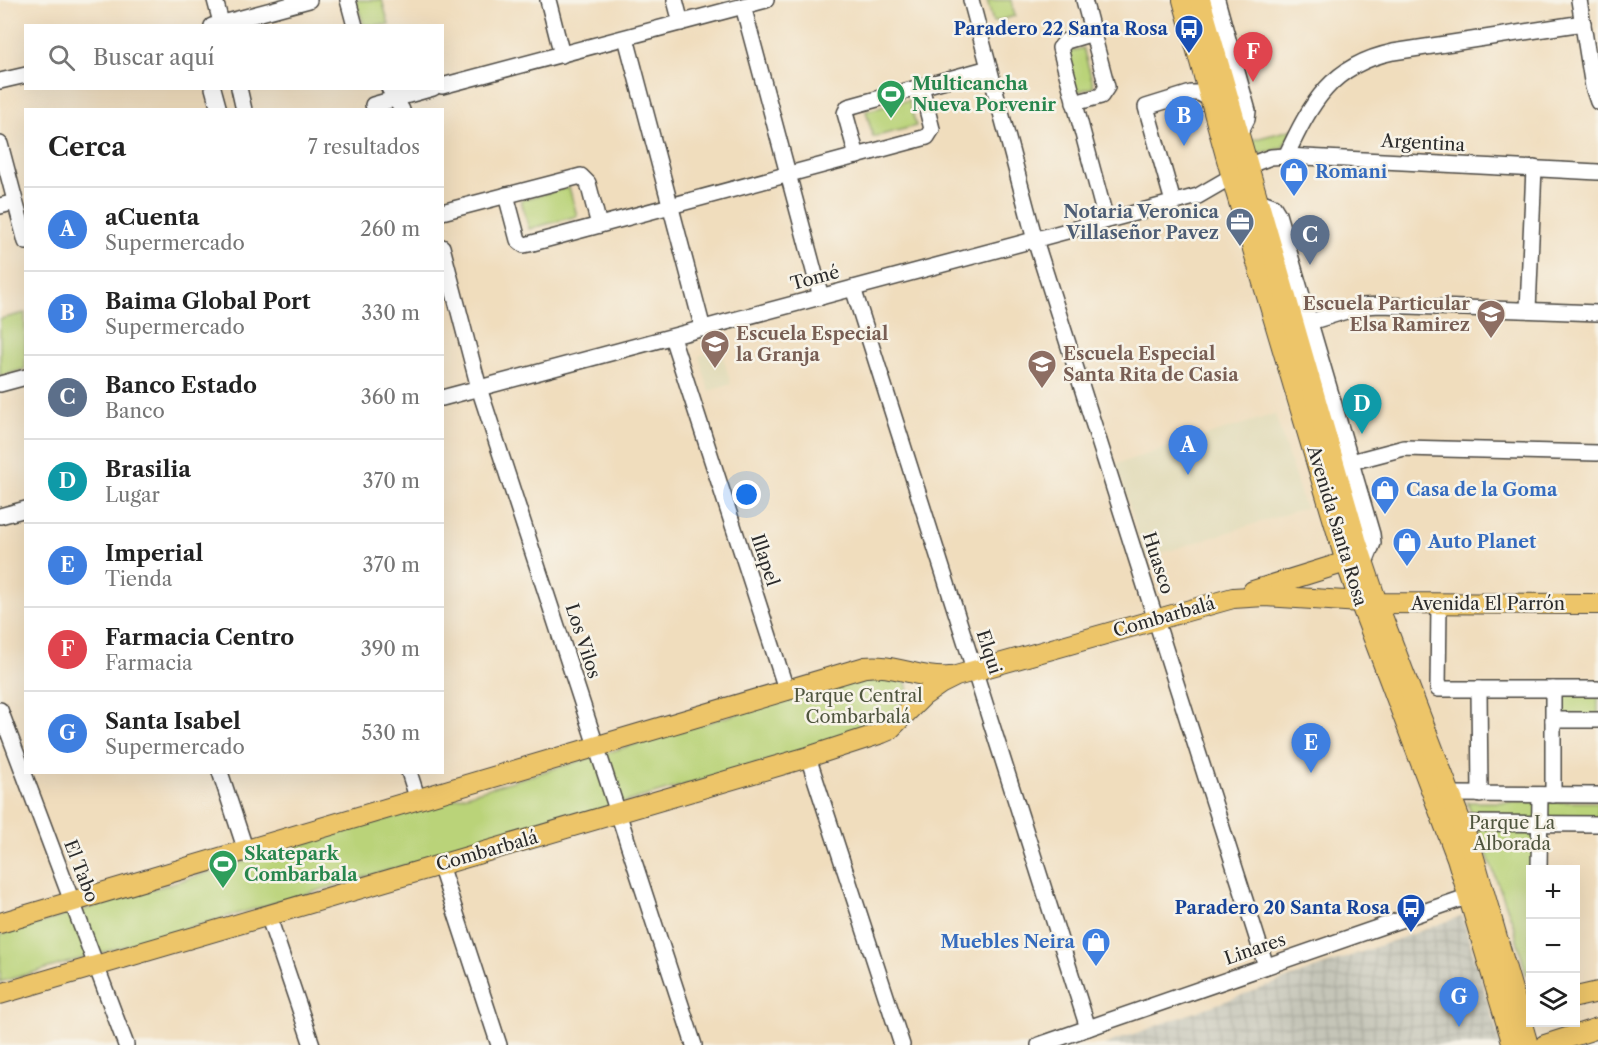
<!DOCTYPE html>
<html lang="es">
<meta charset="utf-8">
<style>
body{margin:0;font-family:"Libre Caslon Text",serif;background:#f6f6f6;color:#222}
.controls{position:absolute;right:18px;bottom:18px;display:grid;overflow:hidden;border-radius:0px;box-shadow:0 6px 24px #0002}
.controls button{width:54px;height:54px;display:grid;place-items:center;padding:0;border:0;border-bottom:2px solid #e0e0e0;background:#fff;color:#222;font:30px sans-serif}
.you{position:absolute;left:747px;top:495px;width:21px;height:21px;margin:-15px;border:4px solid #fff;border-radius:50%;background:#1a73e8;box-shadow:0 0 0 9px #1a73e833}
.badge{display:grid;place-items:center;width:39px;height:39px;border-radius:50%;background:#d1495b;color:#fff;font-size:20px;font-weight:700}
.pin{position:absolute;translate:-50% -50px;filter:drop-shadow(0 2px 3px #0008)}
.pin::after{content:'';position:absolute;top:32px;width:21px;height:18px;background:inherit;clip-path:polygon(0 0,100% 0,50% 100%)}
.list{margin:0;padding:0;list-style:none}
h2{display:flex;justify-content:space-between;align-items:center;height:78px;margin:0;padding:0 24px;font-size:26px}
h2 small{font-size:20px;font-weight:400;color:#767676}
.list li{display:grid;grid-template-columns:39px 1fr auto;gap:18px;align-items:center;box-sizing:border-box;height:84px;padding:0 24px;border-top:2px solid #e0e0e0}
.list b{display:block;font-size:22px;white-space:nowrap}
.list p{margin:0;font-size:20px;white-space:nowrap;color:#767676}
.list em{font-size:20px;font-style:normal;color:#767676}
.icon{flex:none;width:33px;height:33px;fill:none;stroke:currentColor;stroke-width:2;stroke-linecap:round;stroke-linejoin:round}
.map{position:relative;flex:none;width:1598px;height:1045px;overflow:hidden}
.search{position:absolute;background:#fff;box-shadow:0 6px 24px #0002;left:24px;top:24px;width:420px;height:66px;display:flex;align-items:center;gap:15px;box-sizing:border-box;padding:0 21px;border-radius:0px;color:#767676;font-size:22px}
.panel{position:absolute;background:#fff;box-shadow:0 6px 24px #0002;left:24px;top:108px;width:420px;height:666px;border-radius:0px}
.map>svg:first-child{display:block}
.built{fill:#e2dcba}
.industrial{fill:url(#industrial-grid)}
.green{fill:#bad379;stroke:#727f52;stroke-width:1.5}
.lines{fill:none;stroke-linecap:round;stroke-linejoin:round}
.minor-casing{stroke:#494641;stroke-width:18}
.major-casing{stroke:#494641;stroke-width:22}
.minor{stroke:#fff;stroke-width:15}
.major{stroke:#edc569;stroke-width:20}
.labels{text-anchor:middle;stroke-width:5;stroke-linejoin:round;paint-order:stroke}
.transit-label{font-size:18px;font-weight:bold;fill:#164399;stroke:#f7f3e8;text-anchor:end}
.leisure-label{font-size:18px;font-weight:bold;fill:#27864d;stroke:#f7f3e8;text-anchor:start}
.street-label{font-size:18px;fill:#2b2b2b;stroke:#f7f3e8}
.shop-label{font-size:18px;font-weight:bold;fill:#366cbe;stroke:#f7f3e8;text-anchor:start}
.service-label{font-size:18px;font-weight:bold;fill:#4e5e75;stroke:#f7f3e8;text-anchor:end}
.education-label{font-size:18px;font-weight:bold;fill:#785e54;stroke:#f7f3e8;text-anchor:start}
.park-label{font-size:18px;fill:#4f553e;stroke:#f7f3e8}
</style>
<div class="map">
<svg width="1598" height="1045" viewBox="0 0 1598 1045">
<defs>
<pattern id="industrial-grid" width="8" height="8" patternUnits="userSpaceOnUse" patternTransform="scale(1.5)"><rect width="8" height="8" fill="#c5c5b8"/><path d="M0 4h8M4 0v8" fill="none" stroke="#a9a99e"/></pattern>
</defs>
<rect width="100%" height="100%" fill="#f7f3e8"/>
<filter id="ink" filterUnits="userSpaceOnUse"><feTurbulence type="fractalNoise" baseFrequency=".0167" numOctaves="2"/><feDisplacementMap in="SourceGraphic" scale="12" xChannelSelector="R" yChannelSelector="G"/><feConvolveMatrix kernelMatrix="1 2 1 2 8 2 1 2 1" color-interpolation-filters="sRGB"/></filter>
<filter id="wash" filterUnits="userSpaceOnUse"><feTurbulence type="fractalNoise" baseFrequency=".008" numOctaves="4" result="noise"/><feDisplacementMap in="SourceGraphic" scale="24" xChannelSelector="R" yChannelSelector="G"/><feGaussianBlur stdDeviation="1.35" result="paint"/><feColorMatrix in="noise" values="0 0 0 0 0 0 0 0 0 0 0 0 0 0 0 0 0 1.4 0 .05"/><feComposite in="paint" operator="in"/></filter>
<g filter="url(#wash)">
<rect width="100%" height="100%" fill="#f0ddbd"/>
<g class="built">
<polygon points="721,349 731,384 709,391 699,356"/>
<polygon points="1275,414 1305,508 1146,558 1116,464"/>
</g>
<polygon class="industrial" points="1462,916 1501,1045 1103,1045"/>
<g class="green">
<polygon points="355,0 382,0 389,25 364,25"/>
<polygon points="987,0 1011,0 1015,16 993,22"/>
<polygon points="1083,48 1094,87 1075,92 1064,53"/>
<polygon points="909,100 916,126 873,137 866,111"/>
<polygon points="1294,129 1282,148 1249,156 1244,142"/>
<polygon points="569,187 577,216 529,229 521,200"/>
<polygon points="25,313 25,369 0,376 0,319"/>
<polygon points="869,674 906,682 910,700 886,727 0,982 0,935"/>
<polygon points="1559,694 1598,694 1598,716 1559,715"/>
<polygon points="1467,802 1598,802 1598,820 1543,819 1542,869 1530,870 1530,974 1526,974 1513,923"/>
</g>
</g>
<g filter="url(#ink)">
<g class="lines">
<g class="minor-casing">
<g id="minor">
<polyline points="215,0 222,26"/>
<polyline points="348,0 355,26"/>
<polyline points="548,0 562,55"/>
<polyline points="675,0 681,23"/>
<polyline points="971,0 1035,240 1266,966"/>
<polyline points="1217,0 1248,111 1247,119 1239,135"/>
<polyline points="1579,0 1593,87 1598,102"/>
<polyline points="743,6 821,297"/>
<polyline points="212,26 309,0"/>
<polyline points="1093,33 1066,41 1060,48 1106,220"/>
<polyline points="626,38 703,329"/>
<polyline points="0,81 26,75"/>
<polyline points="442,86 766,0"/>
<polyline points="213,88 219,110"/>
<polyline points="239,88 244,110"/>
<polyline points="389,88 402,110"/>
<polyline points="1074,103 1101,96 1107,87 1084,0"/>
<polyline points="373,105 433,88"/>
<polyline points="0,144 26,242"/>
<polyline points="857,156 845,113 848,107 989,68"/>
<path d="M 1286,156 C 1311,103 1331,65 1393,52 L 1583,23"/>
<polyline points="506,195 518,240 524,245 529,244 927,137 932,129 921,86"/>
<polyline points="1257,200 1273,206 1278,214 1372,534 1373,543 1364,565"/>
<polyline points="1173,202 1146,107 1191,93 1199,93 1210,99"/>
<polyline points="0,206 15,202"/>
<polyline points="442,212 581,176 588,183 599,225"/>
<polyline points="442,247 479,388 694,1045"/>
<polyline points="853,288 1088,1028"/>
<polyline points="1528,310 1534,168"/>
<polyline points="1310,322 1363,306 1381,305 1598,313"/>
<polyline points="672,337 787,692"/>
<polyline points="0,384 26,377"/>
<polyline points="442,398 1198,196 1255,163 1271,157 1286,156 1598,172"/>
<polyline points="1351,462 1404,448 1598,453"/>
<polyline points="0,516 26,509"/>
<polyline points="1439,604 1438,689 1598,689"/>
<polyline points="1479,689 1480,795"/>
<polyline points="1553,689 1553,795"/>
<polyline points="0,710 126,1045"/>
<polyline points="1553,720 1598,720"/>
<polyline points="808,757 902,1045"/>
<polyline points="220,772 246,851"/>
<polyline points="409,772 418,800"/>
<polyline points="1452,794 1598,795"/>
<polyline points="1463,823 1598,824"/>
<polyline points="440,865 499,1045"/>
<polyline points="1539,870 1540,795"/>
<polyline points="268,915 312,1045"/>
<polyline points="1039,1045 1478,893"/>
</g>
</g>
<g class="major-casing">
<g id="major">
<polyline points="1183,0 1236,192 1346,562 1360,602 1457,858 1513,1045"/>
<polyline points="1200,0 1357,543 1377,603 1472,851 1528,1045"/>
<polyline points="1253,591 1346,562"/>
<path d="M 0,923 L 865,667 C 893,663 921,680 950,677"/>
<polyline points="0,994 808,757 882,733 889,730 923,696 940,684 956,676 1233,598 1265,596 1377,603 1598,604"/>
<polyline points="1576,997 1598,992"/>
<polyline points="1545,1045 1598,1028"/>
</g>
</g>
<use href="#minor" class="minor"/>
<use href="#major" class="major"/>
</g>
</g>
<defs>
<g id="bus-pin" transform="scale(1.5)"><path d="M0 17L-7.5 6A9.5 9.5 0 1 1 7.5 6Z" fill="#1a4fb4" stroke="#f7f3e8"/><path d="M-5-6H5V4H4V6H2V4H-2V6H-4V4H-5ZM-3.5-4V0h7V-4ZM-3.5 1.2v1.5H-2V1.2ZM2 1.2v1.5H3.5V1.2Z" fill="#fff"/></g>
<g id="stadium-pin" transform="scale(1.5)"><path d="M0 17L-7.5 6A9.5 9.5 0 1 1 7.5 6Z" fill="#2e9e5b" stroke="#f7f3e8"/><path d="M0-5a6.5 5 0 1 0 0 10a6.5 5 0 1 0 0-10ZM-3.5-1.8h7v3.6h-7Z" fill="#fff"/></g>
<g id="shop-pin" transform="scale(1.5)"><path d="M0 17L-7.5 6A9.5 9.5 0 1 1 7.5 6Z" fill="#3f7fe0" stroke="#f7f3e8"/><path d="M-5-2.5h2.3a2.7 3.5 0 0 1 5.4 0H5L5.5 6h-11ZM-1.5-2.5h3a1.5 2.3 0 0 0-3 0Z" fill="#fff"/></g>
<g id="office-pin" transform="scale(1.5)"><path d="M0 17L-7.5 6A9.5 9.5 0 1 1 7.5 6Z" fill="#5c6f8a" stroke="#f7f3e8"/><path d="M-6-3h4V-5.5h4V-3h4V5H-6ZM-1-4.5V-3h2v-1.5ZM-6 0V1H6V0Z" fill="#fff"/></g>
<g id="school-pin" transform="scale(1.5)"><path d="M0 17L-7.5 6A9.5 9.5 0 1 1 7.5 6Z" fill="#8d6e63" stroke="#f7f3e8"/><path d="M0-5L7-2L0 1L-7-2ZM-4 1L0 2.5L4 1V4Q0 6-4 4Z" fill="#fff"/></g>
</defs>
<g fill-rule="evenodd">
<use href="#bus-pin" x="1189" y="29"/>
<use href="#stadium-pin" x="891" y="94"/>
<use href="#shop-pin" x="1294" y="172"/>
<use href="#office-pin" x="1240" y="222"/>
<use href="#school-pin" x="1491" y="314"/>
<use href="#school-pin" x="715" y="344"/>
<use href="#school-pin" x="1042" y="364"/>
<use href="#shop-pin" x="1385" y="490"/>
<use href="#shop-pin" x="1407" y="542"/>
<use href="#stadium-pin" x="223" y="864"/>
<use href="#bus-pin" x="1411" y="908"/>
<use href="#shop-pin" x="1096" y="942"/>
</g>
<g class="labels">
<g class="transit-label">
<text x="1168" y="35">Paradero 22 Santa Rosa</text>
<text x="1390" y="914">Paradero 20 Santa Rosa</text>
</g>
<g class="leisure-label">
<text x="912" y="90">Multicancha<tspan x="912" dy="21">Nueva Porvenir</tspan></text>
<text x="244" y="860">Skatepark<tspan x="244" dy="21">Combarbala</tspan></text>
</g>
<g class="street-label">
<text transform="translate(1423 143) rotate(3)" y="6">Argentina</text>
<text transform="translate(815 278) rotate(-15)" y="6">Tomé</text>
<text transform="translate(1337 526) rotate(73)" y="6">Avenida Santa Rosa</text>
<text transform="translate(765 560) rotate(72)" y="6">Illapel</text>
<text transform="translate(1158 563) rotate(72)" y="6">Huasco</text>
<text x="1488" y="610">Avenida El Parrón</text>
<text transform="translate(1164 617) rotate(-16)" y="6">Combarbalá</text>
<text transform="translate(583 641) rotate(72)" y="6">Los Vilos</text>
<text transform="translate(989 652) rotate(72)" y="6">Elqui</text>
<text transform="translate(487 851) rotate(-16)" y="6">Combarbalá</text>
<text transform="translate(81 871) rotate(69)" y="6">El Tabo</text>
<text transform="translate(1255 949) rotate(-19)" y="6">Linares</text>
</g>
<g class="shop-label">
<text x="1315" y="178">Romani</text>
<text x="1406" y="496">Casa de la Goma</text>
<text x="1428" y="548">Auto Planet</text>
<text x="1075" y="948" text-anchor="end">Muebles Neira</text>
</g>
<g class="service-label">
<text x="1219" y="218">Notaria Veronica<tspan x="1219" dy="21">Villaseñor Pavez</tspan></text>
</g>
<g class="education-label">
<text x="1470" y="310" text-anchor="end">Escuela Particular<tspan x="1470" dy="21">Elsa Ramirez</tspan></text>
<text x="736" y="340">Escuela Especial<tspan x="736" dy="21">la Granja</tspan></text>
<text x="1063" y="360">Escuela Especial<tspan x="1063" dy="21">Santa Rita de Casia</tspan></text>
</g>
<g class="park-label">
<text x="858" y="702">Parque Central<tspan x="858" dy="21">Combarbalá</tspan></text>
<text x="1512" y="829">Parque La<tspan x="1512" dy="21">Alborada</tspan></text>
</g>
</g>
</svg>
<div class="controls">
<button>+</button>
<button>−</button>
<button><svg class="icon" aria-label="layers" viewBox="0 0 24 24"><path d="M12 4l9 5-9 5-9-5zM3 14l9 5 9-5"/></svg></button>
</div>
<div class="you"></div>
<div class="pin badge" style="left:1188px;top:475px;background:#3f7fe0">A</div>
<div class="pin badge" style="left:1184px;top:146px;background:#3f7fe0">B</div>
<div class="pin badge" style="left:1310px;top:265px;background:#5c6f8a">C</div>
<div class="pin badge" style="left:1362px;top:434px;background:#0f9aa8">D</div>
<div class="pin badge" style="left:1311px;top:773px;background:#3f7fe0">E</div>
<div class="pin badge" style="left:1253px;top:82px;background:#e0444e">F</div>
<div class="pin badge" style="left:1459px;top:1027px;background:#3f7fe0">G</div>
<div class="search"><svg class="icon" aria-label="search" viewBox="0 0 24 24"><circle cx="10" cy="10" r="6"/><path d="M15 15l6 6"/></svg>Buscar aquí</div>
<section class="panel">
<h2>Cerca<small>7 resultados</small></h2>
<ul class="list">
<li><span class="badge" style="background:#3f7fe0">A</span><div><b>aCuenta</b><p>Supermercado</p></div><em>260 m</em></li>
<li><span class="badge" style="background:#3f7fe0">B</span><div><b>Baima Global Port</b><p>Supermercado</p></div><em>330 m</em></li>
<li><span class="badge" style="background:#5c6f8a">C</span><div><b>Banco Estado</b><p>Banco</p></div><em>360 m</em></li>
<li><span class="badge" style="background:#0f9aa8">D</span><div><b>Brasilia</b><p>Lugar</p></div><em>370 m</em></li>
<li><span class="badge" style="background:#3f7fe0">E</span><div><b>Imperial</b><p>Tienda</p></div><em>370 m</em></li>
<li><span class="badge" style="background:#e0444e">F</span><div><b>Farmacia Centro</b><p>Farmacia</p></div><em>390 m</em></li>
<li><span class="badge" style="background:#3f7fe0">G</span><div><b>Santa Isabel</b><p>Supermercado</p></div><em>530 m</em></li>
</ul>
</section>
</div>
